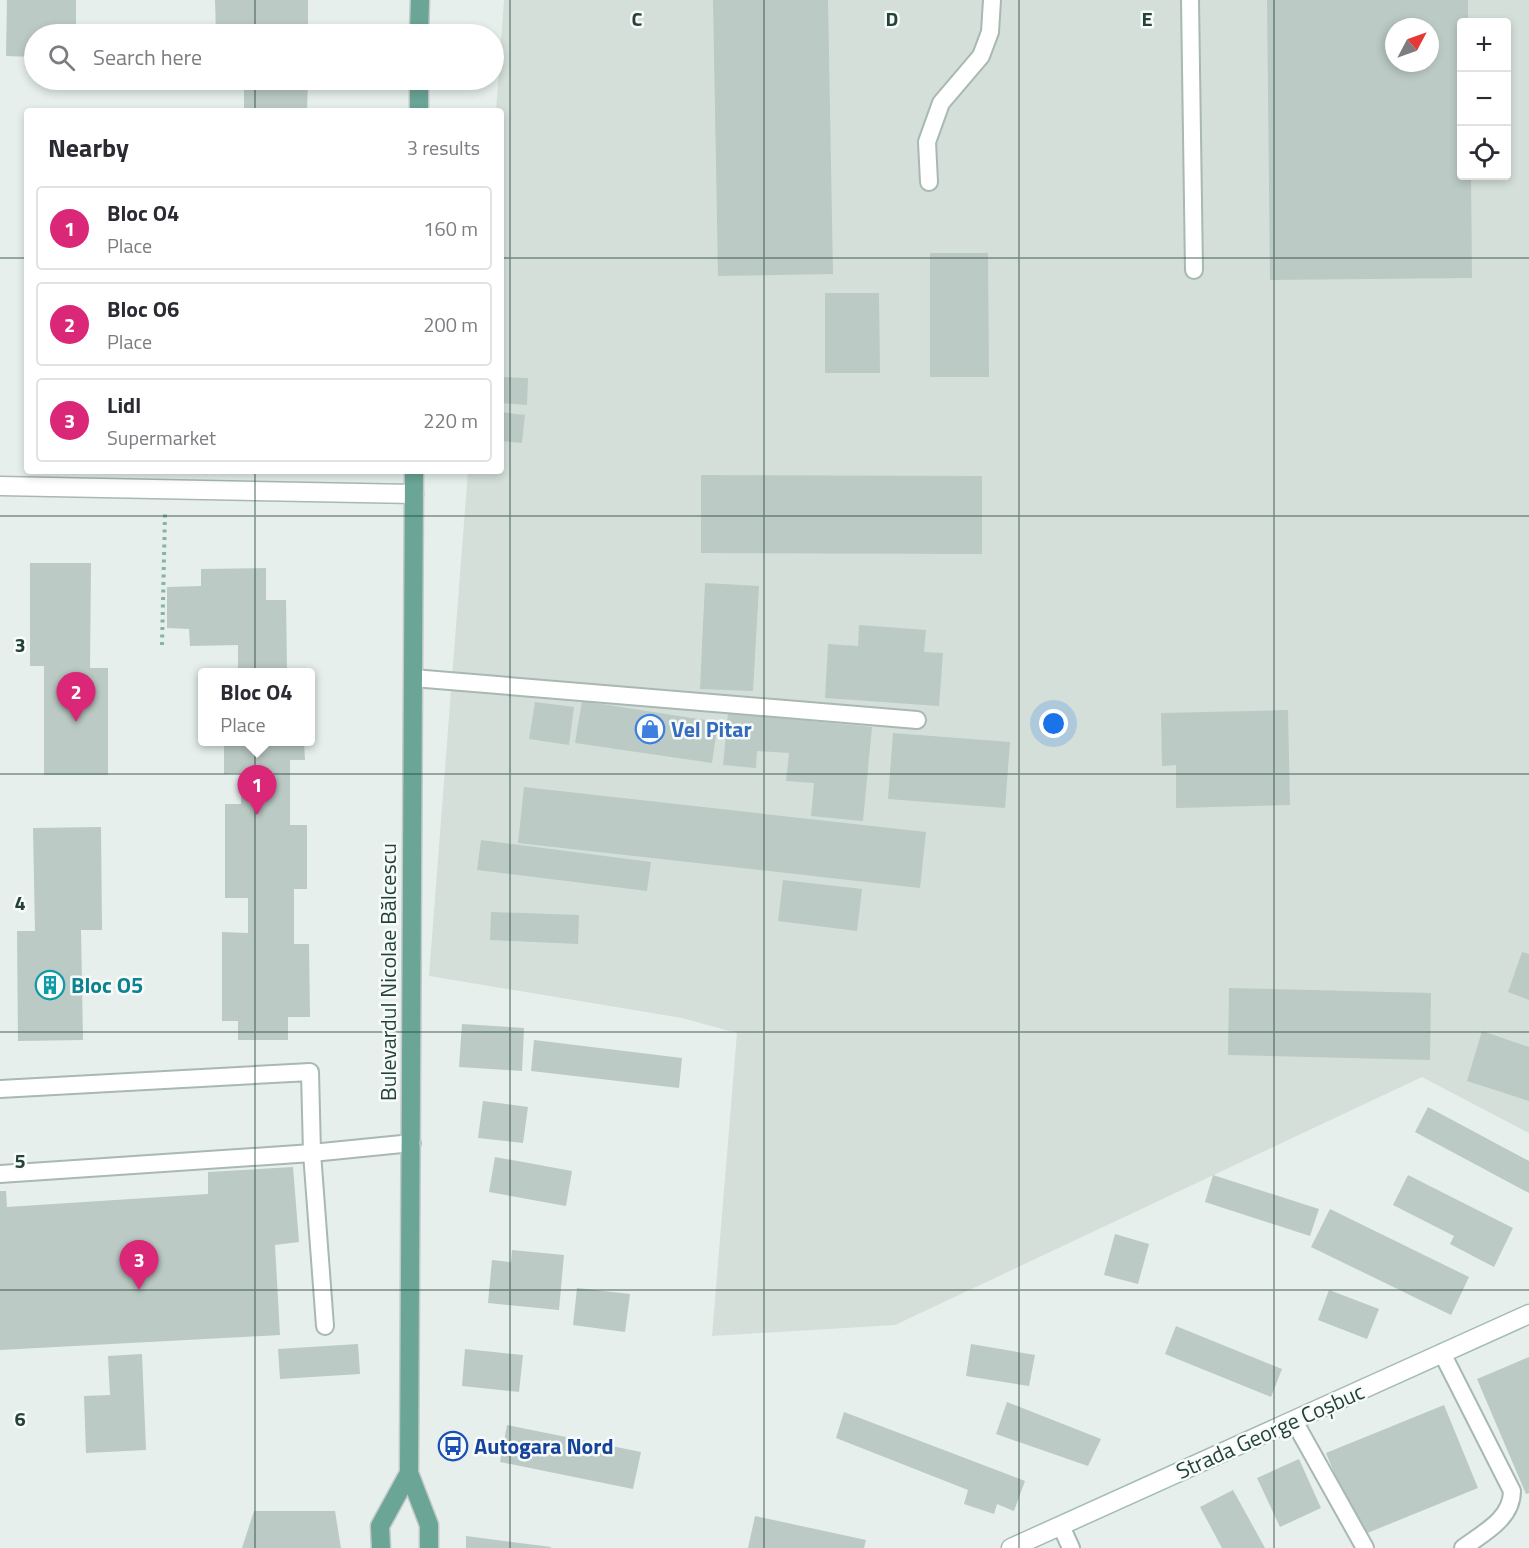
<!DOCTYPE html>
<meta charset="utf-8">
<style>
body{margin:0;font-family:"Titillium Web",sans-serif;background:#f7f7f7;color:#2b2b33}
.controls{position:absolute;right:18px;top:18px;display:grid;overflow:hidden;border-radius:6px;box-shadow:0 3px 9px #0003}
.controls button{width:54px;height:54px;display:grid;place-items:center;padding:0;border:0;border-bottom:2px solid #e1e1e2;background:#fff;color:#2b2b33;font:30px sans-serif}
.compass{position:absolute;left:1385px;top:18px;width:54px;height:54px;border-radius:50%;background:#fff;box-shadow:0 3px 9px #0003;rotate:49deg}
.you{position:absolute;left:1054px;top:724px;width:21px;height:21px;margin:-15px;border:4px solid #fff;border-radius:50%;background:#1a73e8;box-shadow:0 0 0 9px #1a73e833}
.badge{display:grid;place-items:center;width:39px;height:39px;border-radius:50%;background:#db2777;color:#fff;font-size:20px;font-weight:700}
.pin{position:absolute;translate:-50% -50px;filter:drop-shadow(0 2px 3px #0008)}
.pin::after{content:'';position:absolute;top:32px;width:21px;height:18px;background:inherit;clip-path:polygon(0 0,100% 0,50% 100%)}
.popup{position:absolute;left:198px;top:668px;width:117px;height:78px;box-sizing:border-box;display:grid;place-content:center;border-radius:6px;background:#fff;filter:drop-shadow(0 2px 4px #0005);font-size:20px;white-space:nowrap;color:#7c7c81}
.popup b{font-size:22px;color:#2b2b33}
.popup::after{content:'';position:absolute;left:50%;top:100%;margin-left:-12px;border:12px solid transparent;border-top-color:#fff}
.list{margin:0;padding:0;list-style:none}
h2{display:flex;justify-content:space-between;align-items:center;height:78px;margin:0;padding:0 24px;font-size:26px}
h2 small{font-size:20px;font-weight:400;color:#7c7c81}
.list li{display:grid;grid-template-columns:39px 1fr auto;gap:18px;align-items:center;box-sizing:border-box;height:84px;margin:0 12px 12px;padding:0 12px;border:2px solid #e1e1e2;border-radius:6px}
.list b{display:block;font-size:22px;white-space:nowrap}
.list p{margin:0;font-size:20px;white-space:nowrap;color:#7c7c81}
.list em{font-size:20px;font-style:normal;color:#7c7c81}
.icon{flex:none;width:33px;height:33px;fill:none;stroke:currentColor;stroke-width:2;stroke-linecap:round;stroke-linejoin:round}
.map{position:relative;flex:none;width:1529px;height:1548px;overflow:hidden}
.search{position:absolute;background:#fff;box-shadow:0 3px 9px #0003;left:24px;top:24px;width:480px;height:66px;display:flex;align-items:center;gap:15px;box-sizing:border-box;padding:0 21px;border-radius:33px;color:#7c7c81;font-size:22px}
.panel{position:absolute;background:#fff;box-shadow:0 3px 9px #0003;left:24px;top:108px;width:480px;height:366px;border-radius:6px}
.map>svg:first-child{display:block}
.built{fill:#d4dfda;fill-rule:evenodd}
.building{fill:#bbcac4;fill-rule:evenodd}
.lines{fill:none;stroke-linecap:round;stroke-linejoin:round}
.lane-casing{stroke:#a8b8b2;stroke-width:20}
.street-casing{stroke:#a8b8b2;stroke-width:21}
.secondary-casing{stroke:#a4bbb3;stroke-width:21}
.primary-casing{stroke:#c2cac8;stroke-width:21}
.path{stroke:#86b3a5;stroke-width:4;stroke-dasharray:3 4.5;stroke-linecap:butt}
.lane{stroke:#fff;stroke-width:16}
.street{stroke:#fff;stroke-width:18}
.secondary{stroke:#fff;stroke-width:18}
.primary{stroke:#6aa596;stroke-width:18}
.grid{fill:none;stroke:#24423a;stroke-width:1.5;stroke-opacity:0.55}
.labels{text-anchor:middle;stroke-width:5;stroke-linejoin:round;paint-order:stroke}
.shop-label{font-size:22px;font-weight:bold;fill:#366cbe;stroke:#f7fbf9;text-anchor:start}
.street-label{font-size:22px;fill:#24423a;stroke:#f7fbf9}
.culture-label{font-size:22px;font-weight:bold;fill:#0d838f;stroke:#f7fbf9;text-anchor:start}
.transit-label{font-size:22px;font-weight:bold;fill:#164399;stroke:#f7fbf9;text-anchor:start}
.grid-label{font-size:20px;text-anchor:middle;font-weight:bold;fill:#24423a;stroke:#f7fbf9;stroke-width:5;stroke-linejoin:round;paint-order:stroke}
</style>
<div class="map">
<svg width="1529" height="1548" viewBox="0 0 1529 1548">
<rect width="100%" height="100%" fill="#e6efeb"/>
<path class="built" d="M 504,0 L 1529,0 L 1529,1133 L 1422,1077 L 895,1325 L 712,1336 L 737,1033 L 682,1018 L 429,976 L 468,471 L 501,471 L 501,111 L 496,111 ZM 1462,22 L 1506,22 L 1506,176 L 1462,176 ZM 1394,27 L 1430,27 L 1430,63 L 1394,63 Z"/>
<g class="building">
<polygon points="7,0 76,0 76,34 34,34 34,57 6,56"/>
<polygon points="215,0 308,0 308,34 216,34"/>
<polygon points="713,0 828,0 833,274 718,276"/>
<path d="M 1267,0 L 1468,0 L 1468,22 L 1462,22 L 1462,176 L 1471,176 L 1472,278 L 1270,280 ZM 1394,27 L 1430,27 L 1430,63 L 1394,63 Z"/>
<polygon points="216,80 308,80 307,111 244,111 244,88 217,90"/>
<polygon points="930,253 988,253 989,377 930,377"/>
<polygon points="825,293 879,293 880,373 825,373"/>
<polygon points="501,377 528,378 527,405 501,403"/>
<polygon points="501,412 525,415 522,443 501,441"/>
<polygon points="701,475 982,476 982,554 701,553"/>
<polygon points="30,563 91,563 90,668 108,668 108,775 44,775 44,666 30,666"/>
<polygon points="266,568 266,600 286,600 287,672 238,672 238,645 190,646 189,629 167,628 167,587 201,586 201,569"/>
<polygon points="705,583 759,586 753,691 700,689"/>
<polygon points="859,625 926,630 924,652 943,653 939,706 825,698 828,644 858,646"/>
<polygon points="582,701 718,722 712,763 575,743"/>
<polygon points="535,702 574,707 569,745 529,739"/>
<polygon points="1288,710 1290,805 1176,808 1176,765 1162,766 1161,713"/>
<polygon points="728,713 872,727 863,821 811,816 814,783 786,781 789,753 757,751 756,768 723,765"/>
<polygon points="893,733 1010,742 1005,808 888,799"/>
<polygon points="224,742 304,742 305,760 290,760 290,825 307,825 307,889 294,889 294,944 309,944 310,1017 288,1017 288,1040 238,1040 238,1021 222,1021 222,932 248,933 248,898 225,898 225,804 241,804 241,773 224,774"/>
<polygon points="524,787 926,832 920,888 518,843"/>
<polygon points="101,827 102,930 81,930 83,1040 18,1041 17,931 35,931 33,828"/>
<polygon points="481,840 651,862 647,891 477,870"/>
<polygon points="783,880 862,889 857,931 778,921"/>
<polygon points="491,912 579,915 578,944 490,940"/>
<polygon points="1522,952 1529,954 1529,1000 1508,992"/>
<polygon points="1229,988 1431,993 1430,1060 1228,1055"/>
<polygon points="462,1024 524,1028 522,1071 459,1067"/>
<polygon points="1482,1031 1529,1047 1529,1101 1467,1081"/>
<polygon points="534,1040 682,1058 679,1088 531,1071"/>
<polygon points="483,1101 528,1107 523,1143 478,1138"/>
<polygon points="1428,1107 1529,1161 1529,1193 1415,1132"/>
<polygon points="495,1157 572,1171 566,1206 489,1192"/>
<polygon points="293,1167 299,1242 275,1245 280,1335 0,1350 0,1191 6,1191 7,1207 208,1194 208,1172"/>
<polygon points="1213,1175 1319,1209 1310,1236 1205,1202"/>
<polygon points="1408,1175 1513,1228 1494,1267 1450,1244 1454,1236 1393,1205"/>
<polygon points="1330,1209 1469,1277 1451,1315 1311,1247"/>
<polygon points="1115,1234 1149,1244 1138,1284 1104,1275"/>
<polygon points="512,1250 564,1255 559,1310 488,1303 492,1260 511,1262"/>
<polygon points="577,1288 630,1294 625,1332 573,1325"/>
<polygon points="1329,1290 1379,1309 1367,1339 1318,1320"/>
<polygon points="1176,1326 1282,1369 1271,1397 1165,1354"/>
<polygon points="358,1344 360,1374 280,1379 278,1349"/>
<polygon points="971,1344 1035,1355 1029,1386 966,1376"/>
<polygon points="465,1349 523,1355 519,1392 462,1386"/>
<polygon points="142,1354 146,1450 86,1453 84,1396 110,1395 108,1356"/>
<polygon points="1529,1357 1529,1493 1526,1494 1477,1379"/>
<polygon points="1007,1402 1101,1439 1088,1466 996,1434"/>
<polygon points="1444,1405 1478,1488 1360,1536 1326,1453"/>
<polygon points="844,1412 1025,1481 1014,1511 997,1504 994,1514 964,1504 968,1490 836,1438"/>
<polygon points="507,1425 641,1452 633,1489 500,1462"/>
<polygon points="1299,1459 1321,1508 1280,1527 1257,1478"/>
<polygon points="1233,1490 1265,1548 1222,1548 1200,1507"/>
<polygon points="254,1511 335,1511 341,1548 242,1548"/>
<polygon points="755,1516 866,1540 864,1548 748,1548"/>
<polygon points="466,1536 551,1547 551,1548 466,1548"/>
</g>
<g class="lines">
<g class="lane-casing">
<g id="lane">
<polyline points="1190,0 1194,270"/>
<polyline points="929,182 927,142 941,103 981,56 990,32 992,0"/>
<polyline points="413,678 917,720"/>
<polyline points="0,1089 310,1072 312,1153 325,1326"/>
<polyline points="0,1174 312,1153 412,1143"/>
<path d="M 1442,1353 L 1512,1491 C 1512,1519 1483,1533 1463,1548"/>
<polyline points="1294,1421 1365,1548"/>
<polyline points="1061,1526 1071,1548"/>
</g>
</g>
<g class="street-casing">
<polyline id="street" points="0,486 414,494"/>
</g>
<g class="secondary-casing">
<polyline id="secondary" points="1011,1548 1529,1314"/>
</g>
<g class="primary-casing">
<g id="primary">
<polyline points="419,34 420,0"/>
<polyline points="419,111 419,80"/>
<polyline points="414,471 409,1473 429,1525 429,1548"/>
<polyline points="381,1548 380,1526 409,1473"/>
</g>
</g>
<polyline class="path" points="162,645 165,514"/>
<use href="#lane" class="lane"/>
<use href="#street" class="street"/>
<use href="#secondary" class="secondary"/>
<use href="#primary" class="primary"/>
</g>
<path class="grid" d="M 255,0 L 255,34M 510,0 L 510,1548M 764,0 L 764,1548M 1019,0 L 1019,1548M 1274,0 L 1274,1548M 255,80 L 255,111M 0,258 L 27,258M 501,258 L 1529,258M 255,471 L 255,1548M 0,516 L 1529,516M 0,774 L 1529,774M 0,1032 L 1529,1032M 0,1290 L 1529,1290"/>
<defs>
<g id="shop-ring" transform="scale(1.5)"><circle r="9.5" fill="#f7fbf9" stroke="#3f7fe0" stroke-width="1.5"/><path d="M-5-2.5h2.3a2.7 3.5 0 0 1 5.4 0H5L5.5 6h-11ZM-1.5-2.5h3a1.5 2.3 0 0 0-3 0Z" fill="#3f7fe0"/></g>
<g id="building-ring" transform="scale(1.5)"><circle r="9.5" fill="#f7fbf9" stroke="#0f9aa8" stroke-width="1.5"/><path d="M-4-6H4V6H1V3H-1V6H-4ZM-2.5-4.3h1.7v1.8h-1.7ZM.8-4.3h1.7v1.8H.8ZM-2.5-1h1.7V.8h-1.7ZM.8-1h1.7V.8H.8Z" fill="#0f9aa8"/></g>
<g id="bus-ring" transform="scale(1.5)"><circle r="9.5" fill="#f7fbf9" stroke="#1a4fb4" stroke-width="1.5"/><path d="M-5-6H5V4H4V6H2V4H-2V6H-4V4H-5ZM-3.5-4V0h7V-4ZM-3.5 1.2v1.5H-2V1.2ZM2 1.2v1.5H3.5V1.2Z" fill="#1a4fb4"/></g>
</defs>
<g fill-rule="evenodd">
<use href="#shop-ring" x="650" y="729"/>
<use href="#building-ring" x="50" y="985"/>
<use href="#bus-ring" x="453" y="1446"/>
</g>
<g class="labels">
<g class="shop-label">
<text x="671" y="737">Vel Pitar</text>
</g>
<g class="street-label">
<text transform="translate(388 972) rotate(-90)" y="8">Bulevardul Nicolae Bălcescu</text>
<text transform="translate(1270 1431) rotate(-24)" y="8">Strada George Coșbuc</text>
</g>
<g class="culture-label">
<text x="71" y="993">Bloc O5</text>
</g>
<g class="transit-label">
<text x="474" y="1454">Autogara Nord</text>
</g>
</g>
<g class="grid-label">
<text x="637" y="26">C</text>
<text x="892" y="26">D</text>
<text x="1147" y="26">E</text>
<text x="20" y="652">3</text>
<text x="20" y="910">4</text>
<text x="20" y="1168">5</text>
<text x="20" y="1426">6</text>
</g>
</svg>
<div class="controls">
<button>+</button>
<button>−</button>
<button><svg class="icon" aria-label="locate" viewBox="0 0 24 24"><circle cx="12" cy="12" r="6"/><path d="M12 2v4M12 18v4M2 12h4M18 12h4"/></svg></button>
</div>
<svg class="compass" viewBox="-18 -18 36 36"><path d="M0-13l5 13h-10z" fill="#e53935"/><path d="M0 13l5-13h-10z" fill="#7c7c81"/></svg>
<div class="you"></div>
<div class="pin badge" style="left:257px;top:815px">1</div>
<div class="popup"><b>Bloc O4</b>Place</div>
<div class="pin badge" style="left:76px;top:722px">2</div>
<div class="pin badge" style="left:139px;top:1290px">3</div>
<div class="search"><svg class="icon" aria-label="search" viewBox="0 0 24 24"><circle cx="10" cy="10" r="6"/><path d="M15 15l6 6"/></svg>Search here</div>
<section class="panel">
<h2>Nearby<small>3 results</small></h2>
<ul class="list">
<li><span class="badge">1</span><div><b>Bloc O4</b><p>Place</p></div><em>160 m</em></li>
<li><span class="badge">2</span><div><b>Bloc O6</b><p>Place</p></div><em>200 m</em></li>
<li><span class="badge">3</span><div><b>Lidl</b><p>Supermarket</p></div><em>220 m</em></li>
</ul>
</section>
</div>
